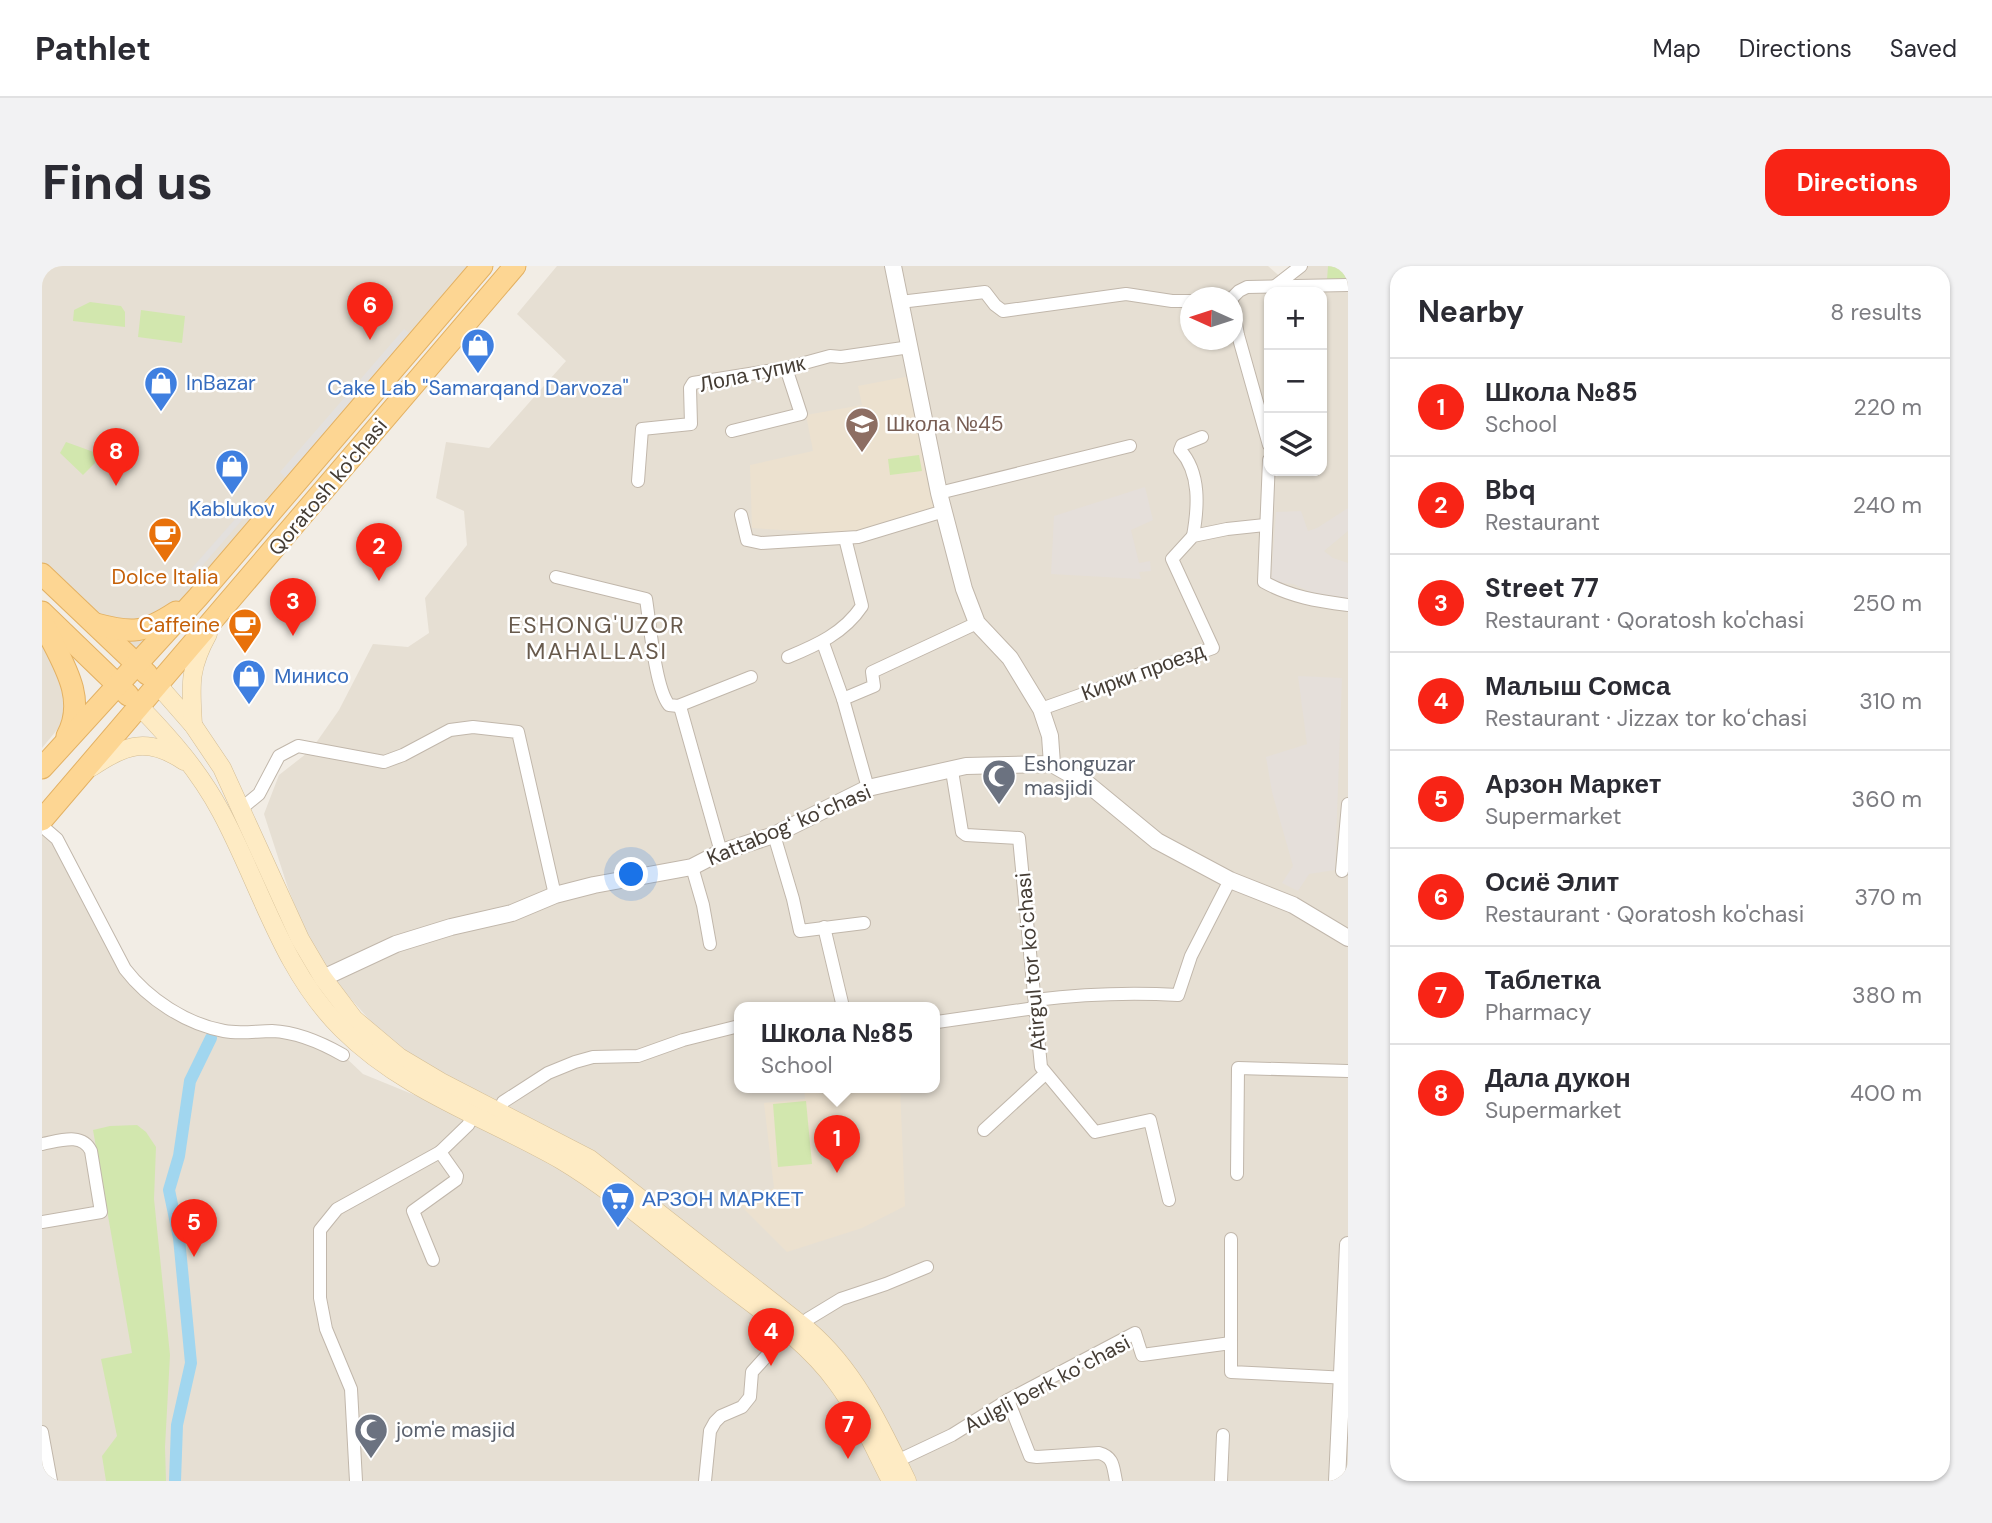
<!DOCTYPE html>
<meta charset="utf-8">
<style>
body{margin:0;font-family:"DM Sans",sans-serif;background:#f2f2f3;color:#2b2b33}
.controls{position:absolute;right:21px;top:21px;display:grid;overflow:hidden;border-radius:14px;box-shadow:0 2px 5px #0004}
.controls button{width:63px;height:63px;display:grid;place-items:center;padding:0;border:0;border-bottom:2px solid #e1e1e2;background:#fff;color:#2b2b33;font:35px sans-serif}
.compass{position:absolute;left:1138px;top:21px;width:63px;height:63px;border-radius:50%;background:#fff;box-shadow:0 2px 5px #0004;rotate:273deg}
.you{position:absolute;left:590px;top:609px;width:24px;height:24px;margin:-18px;border:5px solid #fff;border-radius:50%;background:#1a73e8;box-shadow:0 0 0 10px #1a73e833}
.badge{display:grid;place-items:center;width:46px;height:46px;border-radius:50%;background:#f82416;color:#fff;font-size:23px;font-weight:700}
.pin{position:absolute;translate:-50% -58px;filter:drop-shadow(0 2px 4px #0008)}
.pin::after{content:'';position:absolute;top:37px;width:24px;height:21px;background:inherit;clip-path:polygon(0 0,100% 0,50% 100%)}
.popup{position:absolute;left:692px;top:736px;width:206px;height:91px;box-sizing:border-box;display:grid;place-content:center;border-radius:14px;background:#fff;filter:drop-shadow(0 2px 5px #0005);font-size:23px;white-space:nowrap;color:#7c7c81}
.popup b{font-size:26px;color:#2b2b33}
.popup::after{content:'';position:absolute;left:50%;top:100%;margin-left:-14px;border:14px solid transparent;border-top-color:#fff}
.list{margin:0;padding:0;list-style:none}
h2{display:flex;justify-content:space-between;align-items:center;height:91px;margin:0;padding:0 28px;font-size:30px}
h2 small{font-size:23px;font-weight:400;color:#7c7c81}
.list li{display:grid;grid-template-columns:46px 1fr auto;gap:21px;align-items:center;box-sizing:border-box;height:98px;padding:0 28px;border-top:2px solid #e1e1e2}
.list b{display:block;font-size:26px;white-space:nowrap}
.list p{margin:0;font-size:23px;white-space:nowrap;color:#7c7c81}
.list em{font-size:23px;font-style:normal;color:#7c7c81}
.icon{flex:none;width:38px;height:38px;fill:none;stroke:currentColor;stroke-width:2;stroke-linecap:round;stroke-linejoin:round}
.map{position:relative;flex:none;width:1306px;height:1215px;overflow:hidden;border-radius:21px}
header{display:flex;align-items:center;gap:42px;box-sizing:border-box;height:98px;padding:0 35px;background:#fff;border-bottom:2px solid #e1e1e2}
header strong{font-size:33px}
nav{display:flex;gap:38px;margin-inline-start:auto;font-size:24px}
.intro{display:flex;align-items:center;justify-content:space-between;box-sizing:border-box;height:168px;padding:0 42px}
h1{margin:0;font-size:49px}
.button{padding:18px 32px;border-radius:21px;background:#f82416;color:#fff;font-size:24px;font-weight:700}
main{display:flex;gap:42px;padding:0 42px}
aside{flex:1;background:#fff;border-radius:21px;box-shadow:0 2px 5px #0004}
.map>svg:first-child{display:block}
.residential{fill:#e6dfd3;fill-rule:evenodd}
.industrial{fill:#e5dfda}
.education{fill:#ece1cf}
.green{fill:#d2e7ae}
.parking{fill:#e3e0dd}
.lines{fill:none;stroke-linecap:round;stroke-linejoin:round}
.canal{stroke:#a1d6ef;stroke-width:12}
.minor-casing{stroke:#c1b7ab;stroke-width:14}
.tertiary-casing{stroke:#c1b7ab;stroke-width:18}
.secondary-casing{stroke:#d3bd95;stroke-width:19}
.primary-casing{stroke:#e3b163;stroke-width:23}
.minor{stroke:#fff;stroke-width:12}
.tertiary{stroke:#fff;stroke-width:16}
.secondary{stroke:#feebc4;stroke-width:18}
.primary{stroke:#fdd693;stroke-width:21}
.labels{text-anchor:middle;stroke-width:5;stroke-linejoin:round;paint-order:stroke}
.street-label{font-size:21px;fill:#453d35;stroke:#fff}
.shop-label{font-size:21px;fill:#366cbe;stroke:#fff;text-anchor:start}
.education-label{font-size:21px;fill:#785e54;stroke:#fff;text-anchor:start}
.food-label{font-size:21px;fill:#c56008;stroke:#fff}
.worship-label{font-size:21px;fill:#5b616d;stroke:#fff;text-anchor:start}
.neighbourhood-label{font-size:23px;letter-spacing:2px;fill:#685a4c;stroke:#fff}
</style>
<header>
<strong>Pathlet</strong>
<nav><a>Map</a><a>Directions</a><a>Saved</a></nav>
</header>
<div class="intro"><h1>Find us</h1><a class="button">Directions</a></div>
<main>
<div class="map">
<svg width="1306" height="1215" viewBox="0 0 1306 1215">
<rect width="100%" height="100%" fill="#f2ede5"/>
<g class="residential">
<polygon points="0,0 440,0 96,399 0,308"/>
<path d="M 515,0 L 1226,0 L 1243,15 L 1265,0 L 1306,0 L 1306,1215 L 874,1215 L 825,1119 L 805,1093 L 555,890 L 533,875 L 404,809 L 366,787 L 333,760 L 293,715 L 263,665 L 246,622 L 222,548 L 237,509 L 269,484 L 297,444 L 331,378 L 366,381 L 387,367 L 383,332 L 425,279 L 422,245 L 394,232 L 404,176 L 447,182 L 524,95 L 475,48 ZM 1227,26 L 1280,26 L 1280,205 L 1227,205 ZM 1148,32 L 1190,32 L 1190,74 L 1148,74 ZM 697,741 L 893,741 L 893,821 L 697,821 Z"/>
<polygon points="0,371 27,427 28,448 0,482"/>
<polygon points="0,560 15,573 83,703 169,772 182,766 232,765 301,789 321,808 480,873 521,896 764,1083 849,1215 0,1215"/>
</g>
<g class="industrial">
<polygon points="1103,221 1111,254 1089,264 1097,297 1108,295 1109,305 1097,306 1099,313 1009,308 1012,250"/>
<polygon points="1306,242 1306,265 1282,285 1291,292 1306,297 1306,333 1273,328 1251,318 1229,316 1234,246 1259,245 1266,265 1275,262"/>
<polygon points="1256,410 1300,412 1293,604 1267,608 1256,625 1240,617 1251,600 1230,526 1224,491 1265,478"/>
</g>
<g class="education">
<polygon points="868,110 895,244 805,268 710,262 708,199 771,185 764,149 820,139 816,120"/>
<polygon points="762,821 858,821 863,940 820,962 745,986 696,937 732,922 722,837 763,833"/>
</g>
<g class="green">
<polygon points="1286,0 1306,0 1306,15 1285,14"/>
<polygon points="48,36 79,40 83,46 83,61 31,55 32,44"/>
<polygon points="99,44 143,50 140,77 96,71"/>
<polygon points="24,176 60,189 61,189 41,209 18,187"/>
<polygon points="877,189 880,205 848,209 846,193"/>
<polygon points="764,835 770,898 736,901 731,838"/>
<polygon points="95,859 104,866 114,881 112,933 128,1089 123,1181 124,1215 64,1215 60,1190 75,1170 59,1093 90,1087 51,864 68,860"/>
</g>
<g class="parking">
<polygon points="362,63 368,68 244,212 238,206"/>
<polygon points="210,234 214,238 154,307 149,303"/>
</g>
<g class="lines">
<polyline class="canal" points="133,1215 135,1159 149,1097 137,972 127,924 137,890 148,815 169,772"/>
<g class="minor-casing">
<g id="minor">
<polyline points="1232,21 1259,0"/>
<polyline points="1190,32 1197,25 1205,21 1306,19"/>
<polyline points="858,36 943,26 953,39 961,45 1084,28 1130,35 1148,35"/>
<polyline points="1190,36 1196,69 1227,179"/>
<polyline points="690,165 759,148 744,102"/>
<path d="M 1227,194 L 1222,316 C 1249,331 1275,335 1306,339"/>
<polyline points="596,215 600,163 649,158 648,122 651,117 744,102 788,90 799,91 868,81"/>
<polyline points="897,227 1088,180"/>
<polyline points="699,249 705,274 719,277 816,271 902,245"/>
<path d="M 1151,270 C 1156,242 1159,207 1138,184 L 1140,179 L 1160,171"/>
<path d="M 514,311 L 604,333 C 608,357 613,422 627,439 L 636,440 L 639,444 L 679,586"/>
<polyline points="781,377 801,433 826,522"/>
<path d="M 746,391 C 775,379 802,367 820,340 L 803,272"/>
<polyline points="801,433 832,420 830,406 935,357"/>
<polyline points="636,440 709,411"/>
<polyline points="999,443 1171,382 1130,293 1151,270 1185,263 1223,259"/>
<polyline points="910,505 920,566 924,569 977,572 999,801 1053,866 1108,854 1127,934"/>
<polyline points="200,542 217,528 237,490 256,480 342,496 361,489 408,464 431,461 476,466 513,629"/>
<path d="M 0,560 L 15,573 L 83,703 C 106,733 144,758 182,765 C 197,768 215,765 230,765 C 255,766 280,777 301,789"/>
<polyline points="732,569 751,633 758,665 822,657"/>
<polyline points="650,601 661,639 668,678"/>
<polyline points="1300,605 1306,538"/>
<polyline points="782,661 801,741"/>
<path d="M 993,734 C 1041,728 1087,726 1136,729 L 1149,690 L 1188,614"/>
<polyline points="895,756 993,742"/>
<polyline points="458,846 461,836 506,807 533,796 551,791 596,790 641,774 697,760"/>
<polyline points="942,864 1003,808"/>
<path d="M 0,878 C 17,875 40,866 49,885 L 59,946 L 0,956"/>
<polyline points="1195,908 1196,802 1306,805"/>
<polyline points="1189,973 1189,1106 1306,1112"/>
<polyline points="391,994 371,945 414,914 415,910 398,886"/>
<path d="M 966,1134 L 988,1190 L 995,1191 L 1057,1187 C 1072,1191 1071,1201 1074,1215"/>
<polyline points="0,1166 9,1215"/>
<polyline points="855,1195 910,1169 966,1134 1093,1067 1100,1089 1189,1077"/>
<polyline points="314,1215 309,1123 284,1063 278,1032 278,964 295,943 398,886 426,859 431,850"/>
<polyline points="663,1215 668,1165 673,1156 679,1150 700,1141 708,1131 710,1106 739,1074 766,1053 799,1033 844,1018 885,1001"/>
<polyline points="1179,1215 1181,1169"/>
</g>
</g>
<g class="tertiary-casing">
<g id="tertiary">
<polyline points="851,0 897,227 922,323 935,357 968,392 999,443 1008,470 1010,498"/>
<polyline points="281,712 354,678 409,661 470,647 513,629 552,619 650,601 679,586 732,569 826,522 924,500 1010,498 1047,519 1115,575 1188,614 1251,639 1306,672"/>
<polyline points="1295,1215 1306,979"/>
</g>
</g>
<g class="secondary-casing">
<g id="secondary">
<path d="M 116,419 L 151,459 L 180,502 L 258,673 L 281,712 L 312,753 L 357,791 L 399,816 L 548,893 L 766,1064 C 813,1104 839,1161 865,1215"/>
<path d="M 98,441 C 129,473 157,505 179,546 C 218,618 240,704 300,763 C 362,825 444,851 519,894 C 571,925 618,967 666,1004 C 710,1039 762,1071 795,1117 C 817,1147 832,1182 849,1215"/>
<path d="M 151,459 C 149,420 146,404 166,368"/>
<path d="M 50,501 C 84,478 106,471 142,495"/>
</g>
</g>
<g class="primary-casing">
<g id="primary">
<polyline points="0,308 105,408"/>
<polyline points="0,346 86,429"/>
<path d="M 0,355 C 17,392 47,430 25,470"/>
<path d="M 54,358 C 91,368 102,367 134,346"/>
<polyline points="0,502 156,331 440,0"/>
<polyline points="0,554 473,0"/>
</g>
</g>
<use href="#minor" class="minor"/>
<use href="#tertiary" class="tertiary"/>
<use href="#secondary" class="secondary"/>
<use href="#primary" class="primary"/>
</g>
<defs>
<g id="shop-pin" transform="scale(1.75)"><path d="M0 17L-7.5 6A9.5 9.5 0 1 1 7.5 6Z" fill="#3f7fe0" stroke="#fff"/><path d="M-5-2.5h2.3a2.7 3.5 0 0 1 5.4 0H5L5.5 6h-11ZM-1.5-2.5h3a1.5 2.3 0 0 0-3 0Z" fill="#fff"/></g>
<g id="school-pin" transform="scale(1.75)"><path d="M0 17L-7.5 6A9.5 9.5 0 1 1 7.5 6Z" fill="#8d6e63" stroke="#fff"/><path d="M0-5L7-2L0 1L-7-2ZM-4 1L0 2.5L4 1V4Q0 6-4 4Z" fill="#fff"/></g>
<g id="cafe-pin" transform="scale(1.75)"><path d="M0 17L-7.5 6A9.5 9.5 0 1 1 7.5 6Z" fill="#e8710a" stroke="#fff"/><path d="M-5.5-4.5H6V0H3Q3 3.5 0 3.5H-2.5Q-5.5 3.5-5.5 0ZM3-3.2v2h1.7v-2ZM-6 4.5H4V6H-6Z" fill="#fff"/></g>
<g id="mosque-pin" transform="scale(1.75)"><path d="M0 17L-7.5 6A9.5 9.5 0 1 1 7.5 6Z" fill="#6b7280" stroke="#fff"/><path d="M3.5-4.9A6 6 0 1 0 3.5 4.9A5 5 0 1 1 3.5-4.9Z" fill="#fff"/></g>
<g id="supermarket-pin" transform="scale(1.75)"><path d="M0 17L-7.5 6A9.5 9.5 0 1 1 7.5 6Z" fill="#3f7fe0" stroke="#fff"/><path d="M-6-5.5h2.5l.6 2H6L4.5 2H-2.5L-4.4-4H-6ZM-1.5 3.2a1.3 1.3 0 1 0 .1 0ZM3 3.2a1.3 1.3 0 1 0 .1 0Z" fill="#fff"/></g>
</defs>
<g fill-rule="evenodd">
<use href="#shop-pin" x="436" y="79"/>
<use href="#shop-pin" x="119" y="117"/>
<use href="#school-pin" x="820" y="158"/>
<use href="#shop-pin" x="190" y="200"/>
<use href="#cafe-pin" x="123" y="268"/>
<use href="#cafe-pin" x="203" y="359"/>
<use href="#shop-pin" x="207" y="410"/>
<use href="#mosque-pin" x="957" y="510"/>
<use href="#supermarket-pin" x="576" y="933"/>
<use href="#mosque-pin" x="329" y="1164"/>
</g>
<g class="labels">
<g class="street-label">
<text transform="translate(710 108) rotate(-12)" y="7">Лола тупик</text>
<text transform="translate(286 221) rotate(-50)" y="7">Qoratosh ko'chasi</text>
<text transform="translate(1101 406) rotate(-20)" y="7">Кирки проезд</text>
<text transform="translate(747 559) rotate(-23)" y="7">Kattabogʻ koʻchasi</text>
<text transform="translate(989 696) rotate(-95)" y="7">Atirgul tor koʻchasi</text>
<text transform="translate(1005 1118) rotate(-28)" y="7">Aulgli berk koʻchasi</text>
</g>
<g class="shop-label">
<text x="144" y="124">InBazar</text>
<text x="436" y="129" text-anchor="middle">Cake Lab "Samarqand Darvoza"</text>
<text x="190" y="250" text-anchor="middle">Kablukov</text>
<text x="232" y="417">Минисо</text>
<text x="600" y="940">АРЗОН МАРКЕТ</text>
</g>
<g class="education-label">
<text x="844" y="165">Школа №45</text>
</g>
<g class="food-label">
<text x="123" y="318">Dolce Italia</text>
<text x="178" y="366" text-anchor="end">Caffeine</text>
</g>
<g class="worship-label">
<text x="982" y="505">Eshonguzar<tspan x="982" dy="24">masjidi</tspan></text>
<text x="354" y="1171">jom'e masjid</text>
</g>
<g class="neighbourhood-label">
<text x="555" y="367">ESHONG'UZOR<tspan x="555" dy="26">MAHALLASI</tspan></text>
</g>
</g>
</svg>
<div class="controls">
<button>+</button>
<button>−</button>
<button><svg class="icon" aria-label="layers" viewBox="0 0 24 24"><path d="M12 4l9 5-9 5-9-5zM3 14l9 5 9-5"/></svg></button>
</div>
<svg class="compass" viewBox="-18 -18 36 36"><path d="M0-13l5 13h-10z" fill="#e53935"/><path d="M0 13l5-13h-10z" fill="#7c7c81"/></svg>
<div class="you"></div>
<div class="pin badge" style="left:795px;top:907px">1</div>
<div class="popup"><b>Школа №85</b>School</div>
<div class="pin badge" style="left:337px;top:315px">2</div>
<div class="pin badge" style="left:251px;top:370px">3</div>
<div class="pin badge" style="left:729px;top:1100px">4</div>
<div class="pin badge" style="left:152px;top:991px">5</div>
<div class="pin badge" style="left:328px;top:74px">6</div>
<div class="pin badge" style="left:806px;top:1193px">7</div>
<div class="pin badge" style="left:74px;top:220px">8</div>
</div>
<aside>
<h2>Nearby<small>8 results</small></h2>
<ul class="list">
<li><span class="badge">1</span><div><b>Школа №85</b><p>School</p></div><em>220 m</em></li>
<li><span class="badge">2</span><div><b>Bbq</b><p>Restaurant</p></div><em>240 m</em></li>
<li><span class="badge">3</span><div><b>Street 77</b><p>Restaurant · Qoratosh ko'chasi</p></div><em>250 m</em></li>
<li><span class="badge">4</span><div><b>Малыш Сомса</b><p>Restaurant · Jizzax tor koʻchasi</p></div><em>310 m</em></li>
<li><span class="badge">5</span><div><b>Арзон Маркет</b><p>Supermarket</p></div><em>360 m</em></li>
<li><span class="badge">6</span><div><b>Осиё Элит</b><p>Restaurant · Qoratosh ko'chasi</p></div><em>370 m</em></li>
<li><span class="badge">7</span><div><b>Таблетка</b><p>Pharmacy</p></div><em>380 m</em></li>
<li><span class="badge">8</span><div><b>Дала дукон</b><p>Supermarket</p></div><em>400 m</em></li>
</ul>
</aside>
</main>
